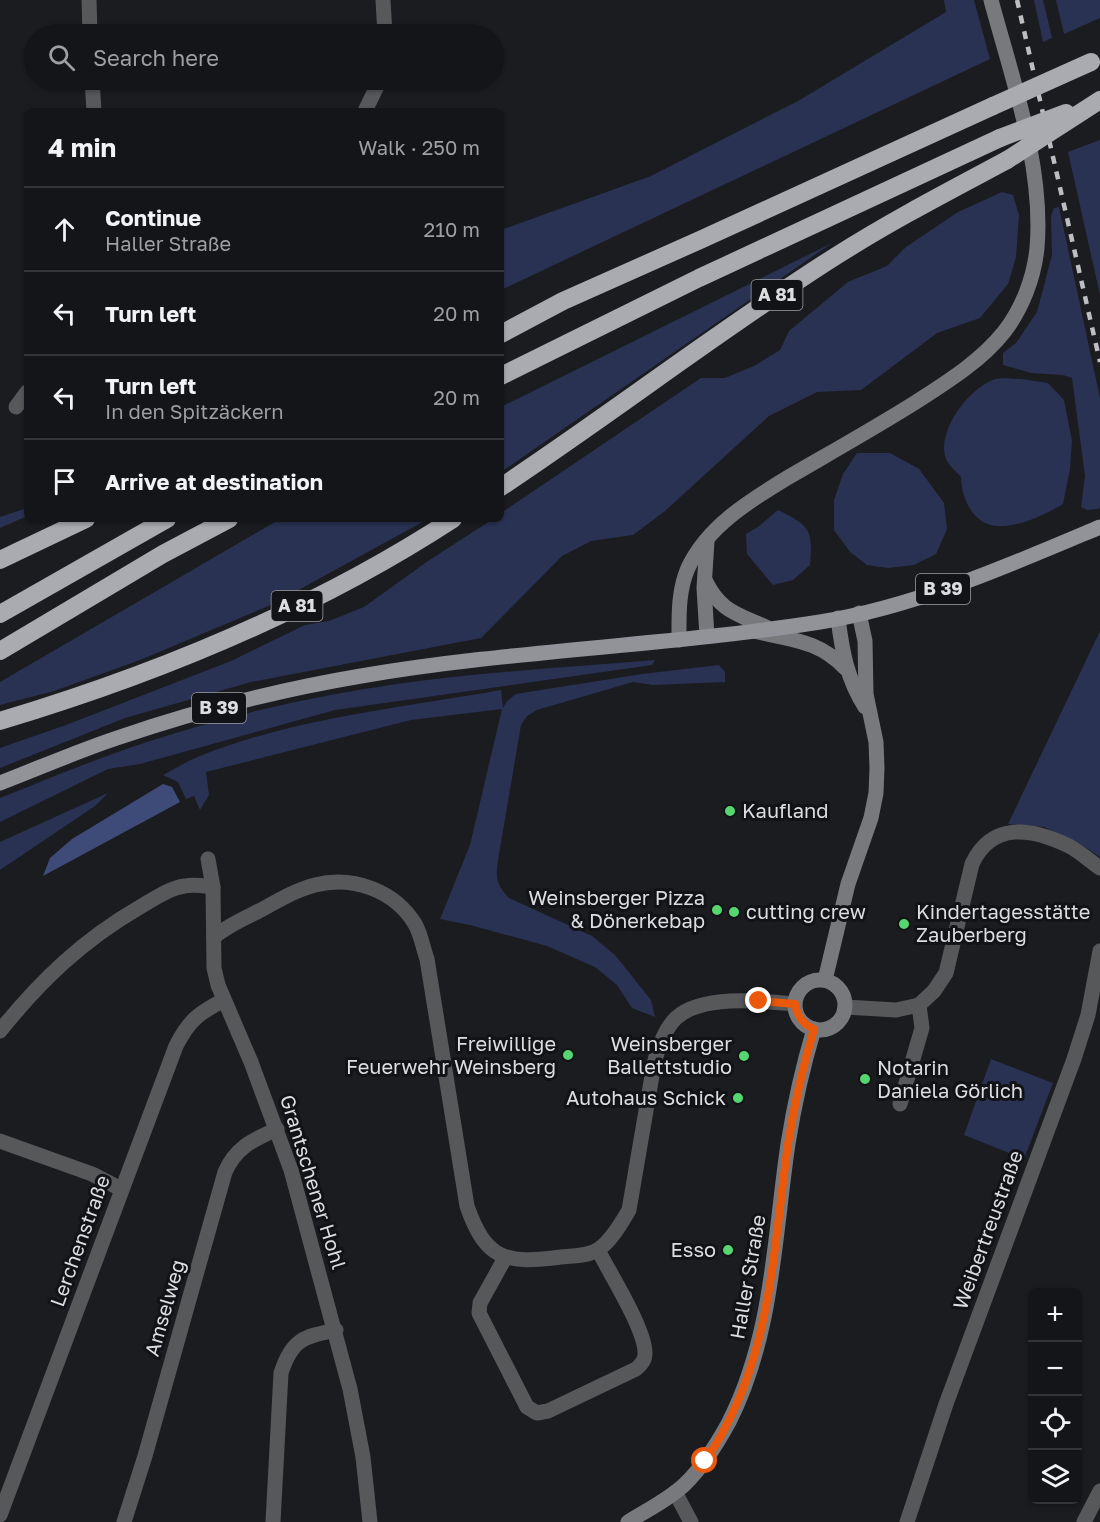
<!DOCTYPE html>
<meta charset="utf-8">
<style>
body{margin:0;font-family:"Golos Text",sans-serif;background:#212225;color:#f1f3f6}
.controls{position:absolute;right:18px;bottom:18px;display:grid;overflow:hidden;border-radius:9px;box-shadow:0 2px 4px #0004}
.controls button{width:54px;height:54px;display:grid;place-items:center;padding:0;border:0;border-bottom:2px solid #333437;background:#141518;color:#f1f3f6;font:30px sans-serif}
.stop{position:absolute;width:18px;height:18px;margin:-14px;border:4px solid #ea580c;border-radius:50%;background:#fff}
.stop.end{background:#ea580c;border-color:#fff;box-shadow:0 2px 6px #0008}
.list{margin:0;padding:0;list-style:none}
h2{display:flex;justify-content:space-between;align-items:center;height:78px;margin:0;padding:0 24px;font-size:26px}
h2 small{font-size:20px;font-weight:400;color:#9d9fa2}
.list li{display:grid;grid-template-columns:39px 1fr auto;gap:18px;align-items:center;box-sizing:border-box;height:84px;padding:0 24px;border-top:2px solid #333437}
.list b{display:block;font-size:22px;white-space:nowrap}
.list p{margin:0;font-size:20px;white-space:nowrap;color:#9d9fa2}
.list em{font-size:20px;font-style:normal;color:#9d9fa2}
.icon{flex:none;width:33px;height:33px;fill:none;stroke:currentColor;stroke-width:2;stroke-linecap:round;stroke-linejoin:round}
.map{position:relative;flex:none;width:1100px;height:1522px;overflow:hidden}
.search{position:absolute;background:#141518;box-shadow:0 2px 4px #0004;left:24px;top:24px;width:480px;height:66px;display:flex;align-items:center;gap:15px;box-sizing:border-box;padding:0 21px;border-radius:33px;color:#9d9fa2;font-size:22px}
.panel{position:absolute;background:#141518;box-shadow:0 2px 4px #0004;left:24px;top:108px;width:480px;height:414px;border-radius:9px}
.map>svg:first-child{display:block}
.green{fill:#293253}
.forest{fill:#3e4b78}
.lines{fill:none;stroke-linecap:round;stroke-linejoin:round}
.street{stroke:#57585a;stroke-width:15}
.secondary{stroke:#78797d;stroke-width:15}
.primary{stroke:#929398;stroke-width:15}
.highway{stroke:#a9abb0;stroke-width:18}
.rail{stroke:#bdbec1;stroke-width:4.5;stroke-dasharray:8 8;stroke-linecap:butt}
.highway-bridge{stroke:#a9abb0;stroke-width:18}
.route{stroke:#ea580c;stroke-width:8}
.poi-dot{fill:#56d671;stroke:#121317;stroke-width:2}
.labels{text-anchor:middle;stroke-width:6;stroke-linejoin:round;paint-order:stroke}
.shield{fill:#121317;stroke:#9fa0a4;stroke-width:1.5}
.shield-label{font-size:18px;font-weight:bold;fill:#dcdde0}
.poi-label{font-size:20px;fill:#dcdde0;stroke:#121317;text-anchor:end}
.street-label{font-size:20px;fill:#dcdde0;stroke:#121317}
</style>
<div class="map">
<svg width="1100" height="1522" viewBox="0 0 1100 1522">
<rect width="100%" height="100%" fill="#1b1c20"/>
<g class="green">
<polygon points="944,0 974,0 990,59 501,290 501,230 651,176 798,101 946,12"/>
<polygon points="1034,0 1043,0 1052,38 1043,42"/>
<polygon points="1056,0 1100,0 1100,18 1064,34"/>
<polygon points="1100,140 1100,295 1068,152"/>
<polygon points="1002,192 1013,195 1019,215 1016,257 1008,284 980,318 937,333 861,390 817,392 769,416 665,511 633,535 591,541 562,556 481,638 251,682 125,718 0,768 0,748 66,725 231,661 305,625 329,621 364,607 428,561 493,519 501,519 501,513 701,378 725,378 754,366 780,350 789,331 848,282 887,266 906,247 958,212"/>
<polygon points="1059,207 1100,398 1100,508 1098,509 1087,510 1081,507 1085,476 1072,378 1063,375 1031,373 1003,365 1003,353 1016,343 1037,312 1052,255 1051,216 1054,208"/>
<polygon points="832,243 501,472 501,407"/>
<path d="M 1021,379 L 1048,383 L 1064,400 L 1072,441 L 1070,469 L 1063,504 C 1044,515 1020,527 997,526 C 973,525 961,497 961,477 C 957,472 948,465 946,459 C 936,432 968,389 993,380 C 1001,377 1013,379 1021,379 Z"/>
<polygon points="857,453 890,453 919,469 944,503 947,529 936,554 914,565 888,568 867,565 850,552 834,530 834,500 843,474"/>
<polygon points="27,508 27,516 0,528 0,517"/>
<path d="M 778,510 C 810,526 813,529 810,565 L 793,580 L 773,585 L 747,554 L 746,534 L 758,527 Z"/>
<polygon points="280,519 428,519 273,604 140,660 54,691 0,705 0,682"/>
<polygon points="1100,631 1100,857 1080,844 1044,827 1008,824"/>
<path d="M 655,660 L 652,665 L 335,710 L 140,764 L 108,769 L 0,822 L 0,798 C 48,779 95,759 144,743 C 226,716 312,696 397,684 C 482,672 569,667 655,660 Z"/>
<path d="M 719,665 L 725,672 L 725,682 L 653,685 L 633,682 L 537,710 L 527,716 L 521,725 L 499,854 C 496,875 494,882 509,898 L 592,936 L 615,955 L 651,1000 L 655,1017 L 632,1008 L 617,985 L 595,967 L 547,946 L 470,925 L 440,919 L 470,845 L 502,709 L 411,720 L 206,772 L 209,795 L 200,810 L 194,796 L 186,799 L 178,782 L 163,775 C 175,769 187,761 200,756 C 295,718 400,708 501,690 L 503,708 L 507,701 L 516,694 L 642,674 Z"/>
<polygon points="108,793 95,806 0,870 0,842"/>
<polygon points="991,1059 1053,1083 1024,1159 964,1135"/>
</g>
<polygon class="forest" points="163,784 172,787 180,802 43,876 50,858 72,839"/>
<g class="lines">
<g class="street">
<polyline points="89,0 90,34"/>
<polyline points="383,0 385,34"/>
<polyline points="92,80 94,111"/>
<polyline points="365,111 380,80"/>
<polyline points="16,407 27,392"/>
<polyline points="208,859 213,887 214,968 218,985 251,1062 291,1170 350,1389 363,1457 370,1522"/>
<path d="M 214,937 C 228,925 245,918 261,910 C 279,900 296,890 315,885 C 353,875 395,891 415,924 C 421,934 423,948 427,959 L 467,1206 C 486,1261 507,1264 561,1257 C 571,1256 588,1256 597,1250 C 610,1243 622,1222 629,1210 L 654,1064 C 658,1048 664,1030 676,1018 C 702,994 763,1001 795,1004"/>
<path d="M 845,1007 L 896,1010 L 919,1005 L 934,991 L 946,973 L 972,864 C 992,821 1032,828 1069,846 C 1080,852 1090,861 1100,868"/>
<path d="M 0,1031 C 41,980 83,940 140,907 C 154,899 169,888 185,886 C 195,884 204,886 213,887"/>
<polyline points="900,1104 922,1028 919,1005"/>
<polyline points="0,1141 92,1174 121,1189"/>
<path d="M 505,1258 L 480,1303 L 479,1313 L 527,1407 L 537,1413 L 548,1411 L 636,1369 C 641,1365 645,1361 645,1354 C 646,1330 609,1272 598,1250"/>
<polyline points="675,1492 691,1522"/>
<path d="M 0,1515 L 176,1046 C 189,1020 199,1013 224,1000"/>
<path d="M 124,1522 L 145,1456 L 225,1172 C 236,1147 253,1140 277,1129"/>
<path d="M 273,1522 L 281,1373 C 292,1339 303,1337 336,1330"/>
<polyline points="907,1522 946,1404 1074,1059 1088,1015 1100,951"/>
<polyline points="1084,1522 1100,1491"/>
</g>
<g class="secondary">
<polyline points="707,541 704,588 707,636"/>
<path d="M 705,580 C 720,612 738,614 768,628"/>
<path d="M 838,618 C 842,651 847,679 865,707"/>
<path d="M 754,631 C 791,640 819,640 846,669"/>
<path d="M 679,640 C 679,616 678,591 688,568 C 707,527 749,501 787,478 C 830,453 873,429 916,402 C 947,382 981,361 1004,332 C 1022,309 1034,278 1037,248 C 1044,167 1012,78 991,0"/>
<polyline points="825,980 848,884 871,818 876,793 877,768 876,742 866,694 865,641 859,613"/>
<circle cx="820" cy="1005" r="25"/>
<path d="M 628,1522 C 647,1510 668,1500 684,1485 C 703,1467 717,1444 729,1422 C 773,1335 774,1239 788,1144 C 794,1106 803,1066 814,1029"/>
</g>
<path class="primary" d="M 0,783 C 39,768 78,751 117,738 C 196,711 278,690 361,676 C 513,650 667,646 820,622 C 917,606 1010,565 1100,527"/>
<g class="highway">
<polyline points="501,334 563,301 700,240 993,106"/>
<polyline points="501,376 699,278 1000,138"/>
<path d="M 501,487 C 614,412 721,329 836,256 C 891,221 949,191 1007,160"/>
<polyline points="0,560 86,519"/>
<polyline points="0,614 167,519"/>
<polyline points="0,651 163,554 229,519"/>
<path d="M 0,721 C 157,674 315,609 453,519"/>
</g>
<polyline class="rail" points="1017,0 1100,362"/>
<g class="highway-bridge">
<polyline points="993,106 1091,62"/>
<polyline points="1000,138 1066,113"/>
<polyline points="1007,160 1100,100"/>
</g>
</g>
<g class="lines">
<path class="route" d="M 705,1461 C 772,1364 772,1256 788,1144 C 794,1106 803,1066 814,1029 C 802,1024 797,1016 795,1004 L 759,1001"/>
</g>
<g class="poi-dot">
<circle cx="730" cy="811" r="6"/>
<circle cx="717" cy="910" r="6"/>
<circle cx="734" cy="912" r="6"/>
<circle cx="904" cy="924" r="6"/>
<circle cx="568" cy="1055" r="6"/>
<circle cx="744" cy="1056" r="6"/>
<circle cx="865" cy="1079" r="6"/>
<circle cx="738" cy="1098" r="6"/>
<circle cx="728" cy="1250" r="6"/>
</g>
<g class="labels">
<g class="shield">
<rect x="751.5" y="280" width="51" height="30" rx="4.5"/>
<rect x="916" y="574" width="54" height="30" rx="4.5"/>
<rect x="271.5" y="591" width="51" height="30" rx="4.5"/>
<rect x="192" y="693" width="54" height="30" rx="4.5"/>
</g>
<g class="shield-label">
<text x="777" y="301">A 81</text>
<text x="943" y="595">B 39</text>
<text x="297" y="612">A 81</text>
<text x="219" y="714">B 39</text>
</g>
<g class="poi-label">
<text x="742" y="818" text-anchor="start">Kaufland</text>
<text x="705" y="905">Weinsberger Pizza<tspan x="705" dy="23">&amp; Dönerkebap</tspan></text>
<text x="746" y="919" text-anchor="start">cutting crew</text>
<text x="916" y="919" text-anchor="start">Kindertagesstätte<tspan x="916" dy="23">Zauberberg</tspan></text>
<text x="556" y="1051">Freiwillige<tspan x="556" dy="23">Feuerwehr Weinsberg</tspan></text>
<text x="732" y="1051">Weinsberger<tspan x="732" dy="23">Ballettstudio</tspan></text>
<text x="877" y="1075" text-anchor="start">Notarin<tspan x="877" dy="23">Daniela Görlich</tspan></text>
<text x="726" y="1105">Autohaus Schick</text>
<text x="716" y="1257">Esso</text>
</g>
<g class="street-label">
<text transform="translate(313 1182) rotate(73)" y="7">Grantschener Hohl</text>
<text transform="translate(988 1230) rotate(-70)" y="7">Weibertreustraße</text>
<text transform="translate(80 1241) rotate(-70)" y="7">Lerchenstraße</text>
<text transform="translate(748 1277) rotate(-80)" y="7">Haller Straße</text>
<text transform="translate(165 1308) rotate(-74)" y="7">Amselweg</text>
</g>
</g>
</svg>
<div class="controls">
<button>+</button>
<button>−</button>
<button><svg class="icon" aria-label="locate" viewBox="0 0 24 24"><circle cx="12" cy="12" r="6"/><path d="M12 2v4M12 18v4M2 12h4M18 12h4"/></svg></button>
<button><svg class="icon" aria-label="layers" viewBox="0 0 24 24"><path d="M12 4l9 5-9 5-9-5zM3 14l9 5 9-5"/></svg></button>
</div>
<div class="stop" style="left:705px;top:1461px"></div>
<div class="stop end" style="left:759px;top:1001px"></div>
<div class="search"><svg class="icon" aria-label="search" viewBox="0 0 24 24"><circle cx="10" cy="10" r="6"/><path d="M15 15l6 6"/></svg>Search here</div>
<section class="panel">
<h2>4 min<small>Walk · 250 m</small></h2>
<ul class="list">
<li><svg class="icon" aria-label="ahead" viewBox="0 0 24 24"><path d="M12 20V5M6 11l6-6 6 6"/></svg><div><b>Continue</b><p>Haller Straße</p></div><em>210 m</em></li>
<li><svg class="icon" aria-label="left" viewBox="0 0 24 24"><path d="M17 20v-9H6M10 6l-5 5 5 5"/></svg><div><b>Turn left</b></div><em>20 m</em></li>
<li><svg class="icon" aria-label="left" viewBox="0 0 24 24"><path d="M17 20v-9H6M10 6l-5 5 5 5"/></svg><div><b>Turn left</b><p>In den Spitzäckern</p></div><em>20 m</em></li>
<li><svg class="icon" aria-label="arrive" viewBox="0 0 24 24"><path d="M6 21V4h12l-3 4 3 4H6"/></svg><div><b>Arrive at destination</b></div></li>
</ul>
</section>
</div>
